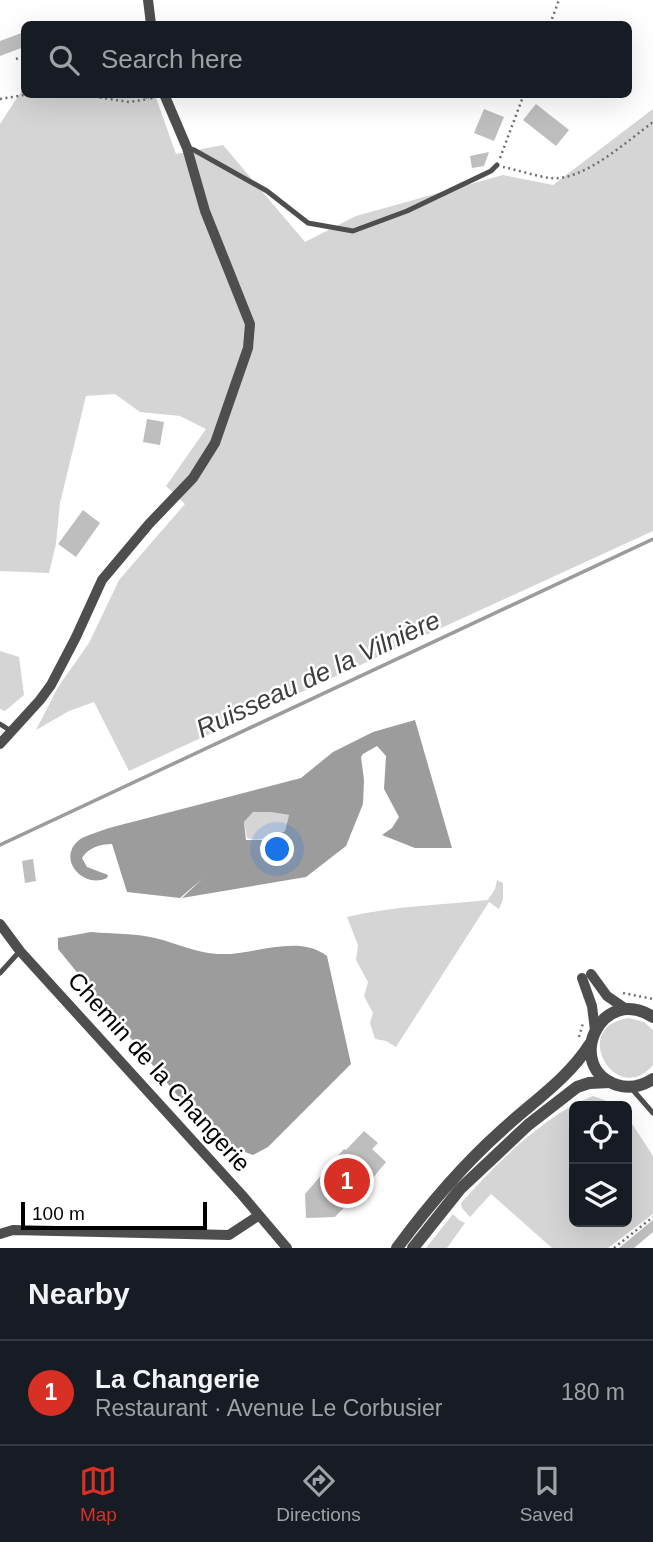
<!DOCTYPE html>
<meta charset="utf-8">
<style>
body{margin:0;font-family:Helvetica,sans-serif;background:#242831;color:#f1f3f6}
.controls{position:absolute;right:21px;bottom:21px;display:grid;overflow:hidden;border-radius:10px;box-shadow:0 7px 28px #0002}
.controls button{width:63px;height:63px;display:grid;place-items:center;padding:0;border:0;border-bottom:2px solid #363941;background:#171b24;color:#f1f3f6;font:35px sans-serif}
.scale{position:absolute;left:21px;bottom:18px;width:186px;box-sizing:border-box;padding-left:7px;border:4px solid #000;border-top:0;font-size:19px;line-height:24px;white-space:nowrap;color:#000;-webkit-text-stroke:5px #fff;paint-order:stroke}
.you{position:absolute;left:278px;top:850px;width:24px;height:24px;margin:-18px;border:5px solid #fff;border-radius:50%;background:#1a73e8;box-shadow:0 0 0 10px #1a73e833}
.badge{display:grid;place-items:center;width:46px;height:46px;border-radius:50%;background:#d93025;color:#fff;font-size:23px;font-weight:700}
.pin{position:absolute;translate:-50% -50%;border:4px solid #fff;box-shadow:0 2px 7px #0006}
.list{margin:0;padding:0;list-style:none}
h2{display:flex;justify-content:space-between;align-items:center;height:91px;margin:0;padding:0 28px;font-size:30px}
h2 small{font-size:23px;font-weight:400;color:#9ea1a6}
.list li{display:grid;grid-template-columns:46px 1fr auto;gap:21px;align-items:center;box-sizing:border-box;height:105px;padding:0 28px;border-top:2px solid #363941}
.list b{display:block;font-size:26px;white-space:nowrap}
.list p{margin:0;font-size:23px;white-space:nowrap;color:#9ea1a6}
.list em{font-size:23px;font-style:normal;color:#9ea1a6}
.icon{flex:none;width:38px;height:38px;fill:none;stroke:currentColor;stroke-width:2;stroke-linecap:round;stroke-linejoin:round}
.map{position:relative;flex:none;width:653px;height:1248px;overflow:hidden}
.search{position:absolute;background:#171b24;box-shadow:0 7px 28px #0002;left:21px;right:21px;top:21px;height:77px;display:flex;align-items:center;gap:18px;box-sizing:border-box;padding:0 24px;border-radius:10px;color:#9ea1a6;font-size:26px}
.sheet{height:196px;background:#171b24}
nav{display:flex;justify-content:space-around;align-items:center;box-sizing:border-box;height:98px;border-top:2px solid #363941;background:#171b24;font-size:19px;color:#9ea1a6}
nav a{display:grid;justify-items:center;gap:4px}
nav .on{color:#d93025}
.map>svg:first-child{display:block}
.green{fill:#d5d5d5}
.water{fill:#9c9c9c;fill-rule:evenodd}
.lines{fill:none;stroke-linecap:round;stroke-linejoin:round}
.stream{stroke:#9c9c9c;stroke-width:3.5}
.building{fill:#bebebe}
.path{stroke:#707070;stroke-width:2.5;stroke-dasharray:2 3.5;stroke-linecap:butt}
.service{stroke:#4e4e4e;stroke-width:5}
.minor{stroke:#4e4e4e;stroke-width:10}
.tertiary{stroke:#4e4e4e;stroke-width:12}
.labels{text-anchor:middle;stroke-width:5;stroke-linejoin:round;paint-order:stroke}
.street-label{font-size:24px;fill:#000;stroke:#fff}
.water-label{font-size:26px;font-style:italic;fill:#3d3d3d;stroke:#fff}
</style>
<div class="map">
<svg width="653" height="1248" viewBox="0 0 653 1248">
<rect width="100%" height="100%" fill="#fff"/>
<g class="green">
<polygon points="24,87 24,94 155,95 176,154 223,145 305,242 356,216 503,175 553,185 653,109 653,531 129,771 94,702 69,711 36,730 58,687 89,643 119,580 185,504 166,486 206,429 180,416 140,412 115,394 86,396 60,503 56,544 49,573 0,571 0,124"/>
<polygon points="0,651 19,657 24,695 5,711 0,709"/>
<path d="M 253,812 L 271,812 L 289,815 L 285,831 C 271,834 262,843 247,838 L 244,822 Z"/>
<path d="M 497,880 L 503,883 L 503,899 L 499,909 L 489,902 L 396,1047 L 386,1041 L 375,1039 L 370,1023 L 373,1013 L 364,996 L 368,982 L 356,960 L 358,945 L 347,917 C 393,906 441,905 488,900 L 495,889 Z"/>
<path d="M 629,1018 L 644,1022 L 653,1030 L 653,1065 C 616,1109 568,1026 629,1018 Z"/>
<path d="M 593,1096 L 621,1106 L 574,1106 L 574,1222 L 627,1222 L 627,1116 L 653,1156 L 653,1214 L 608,1248 L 552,1248 L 491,1194 L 470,1217 L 462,1208 L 461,1203 C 496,1164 544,1115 593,1096 Z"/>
<polygon points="453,1214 459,1220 465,1223 447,1248 426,1248"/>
</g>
<g class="water">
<path d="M 415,720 L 452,848 L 415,848 L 382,835 L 392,828 L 399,817 L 384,789 L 386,756 L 377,746 L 363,754 L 361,757 L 364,780 L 363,804 L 346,846 L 306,877 L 182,898 L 203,878 L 180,898 L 127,892 L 112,844 C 100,844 88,848 82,858 L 87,867 L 108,875 L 107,878 C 82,890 54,856 82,838 C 90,834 101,831 109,828 L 301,778 L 333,752 L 373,732 ZM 253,812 L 271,812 L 289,815 L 285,831 L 262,840 L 246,840 L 244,822 Z"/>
<path d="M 91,932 C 112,934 135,933 155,938 C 176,943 196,953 218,954 C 253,956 297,933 327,956 L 351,1064 L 268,1147 L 253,1155 L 237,1149 L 177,1095 L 58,949 L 58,938 Z"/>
</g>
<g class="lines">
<polyline class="stream" points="0,845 653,539"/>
</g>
<g class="building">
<polygon points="24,32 24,47 0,56 0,41"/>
<polygon points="536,104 569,130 556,146 523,120"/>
<polygon points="484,109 504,117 494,141 474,133"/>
<polygon points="489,152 484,166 472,168 470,156"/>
<polygon points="147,419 164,422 160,445 143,442"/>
<polygon points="83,510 100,523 76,557 58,544"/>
<polygon points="33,859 36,881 25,883 22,861"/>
<polygon points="364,1131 378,1143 372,1149 386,1162 363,1190 354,1200 354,1197 335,1217 306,1218 305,1194 344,1149 346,1150"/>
<polygon points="653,1220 653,1232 634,1248 619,1248"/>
</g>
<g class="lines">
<g class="path">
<polyline points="550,24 559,0"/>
<polyline points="16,59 24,56"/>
<polyline points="78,94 129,102 149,99"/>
<polyline points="141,94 149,99 155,97"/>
<polyline points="0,99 30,94"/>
<polyline points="500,158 524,94"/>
<path d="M 503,167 C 518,170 535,176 550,178 C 583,182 627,141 653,122"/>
<polyline points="623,993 653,999"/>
<polyline points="579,1037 583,1023"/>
<polyline points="614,1248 653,1217"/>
</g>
<g class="service">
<polyline points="187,148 194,150 267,191 308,223 353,231 407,211 491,171 497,165"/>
<polyline points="0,724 11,731"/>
<polyline points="0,973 20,951"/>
<polyline points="632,1089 653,1113"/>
</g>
<g class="minor">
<polyline points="148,0 151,24"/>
<polyline points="0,744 40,700 51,685 76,637 102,580 149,524 193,478 215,443 248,348 250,324 205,211 187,148 164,94"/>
<polyline points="0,924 20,951 242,1195 287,1248"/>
<polyline points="591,974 607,996 626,1009"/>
<polyline points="582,978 592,1006 595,1030"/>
<polyline points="0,1234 13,1230 229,1235 258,1216"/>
</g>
<g class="tertiary">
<path d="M 653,1017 C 601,983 563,1067 617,1085 C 630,1089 642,1086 653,1079"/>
<path d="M 397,1248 C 428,1206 462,1166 501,1131 C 532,1102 567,1080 590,1044"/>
<polyline points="413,1248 460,1189 528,1125 577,1087 589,1083 610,1082"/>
</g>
</g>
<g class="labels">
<g class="street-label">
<text transform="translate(159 1072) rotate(48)" y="8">Chemin de la Changerie</text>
</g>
<g class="water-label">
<text transform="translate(318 674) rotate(-25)" y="9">Ruisseau de la Vilnière</text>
</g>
</g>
</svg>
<div class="controls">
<button><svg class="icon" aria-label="locate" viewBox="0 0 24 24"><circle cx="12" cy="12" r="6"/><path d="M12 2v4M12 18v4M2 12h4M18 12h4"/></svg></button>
<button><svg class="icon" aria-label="layers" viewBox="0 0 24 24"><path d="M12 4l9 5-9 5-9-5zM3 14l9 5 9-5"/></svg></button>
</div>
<div class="scale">100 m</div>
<div class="you"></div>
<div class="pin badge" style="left:347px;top:1181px">1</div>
<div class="search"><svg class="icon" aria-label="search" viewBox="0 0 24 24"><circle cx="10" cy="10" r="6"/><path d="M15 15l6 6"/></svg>Search here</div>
</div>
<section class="sheet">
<h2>Nearby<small></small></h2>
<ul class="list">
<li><span class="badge">1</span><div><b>La Changerie</b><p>Restaurant · Avenue Le Corbusier</p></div><em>180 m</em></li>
</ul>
</section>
<nav>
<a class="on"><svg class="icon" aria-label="map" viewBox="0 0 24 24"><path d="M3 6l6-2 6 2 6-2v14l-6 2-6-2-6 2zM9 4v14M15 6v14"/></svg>Map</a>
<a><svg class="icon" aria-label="directions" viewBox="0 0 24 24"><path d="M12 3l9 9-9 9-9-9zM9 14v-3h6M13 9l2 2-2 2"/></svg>Directions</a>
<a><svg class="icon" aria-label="saved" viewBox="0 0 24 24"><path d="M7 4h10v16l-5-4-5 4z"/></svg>Saved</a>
</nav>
